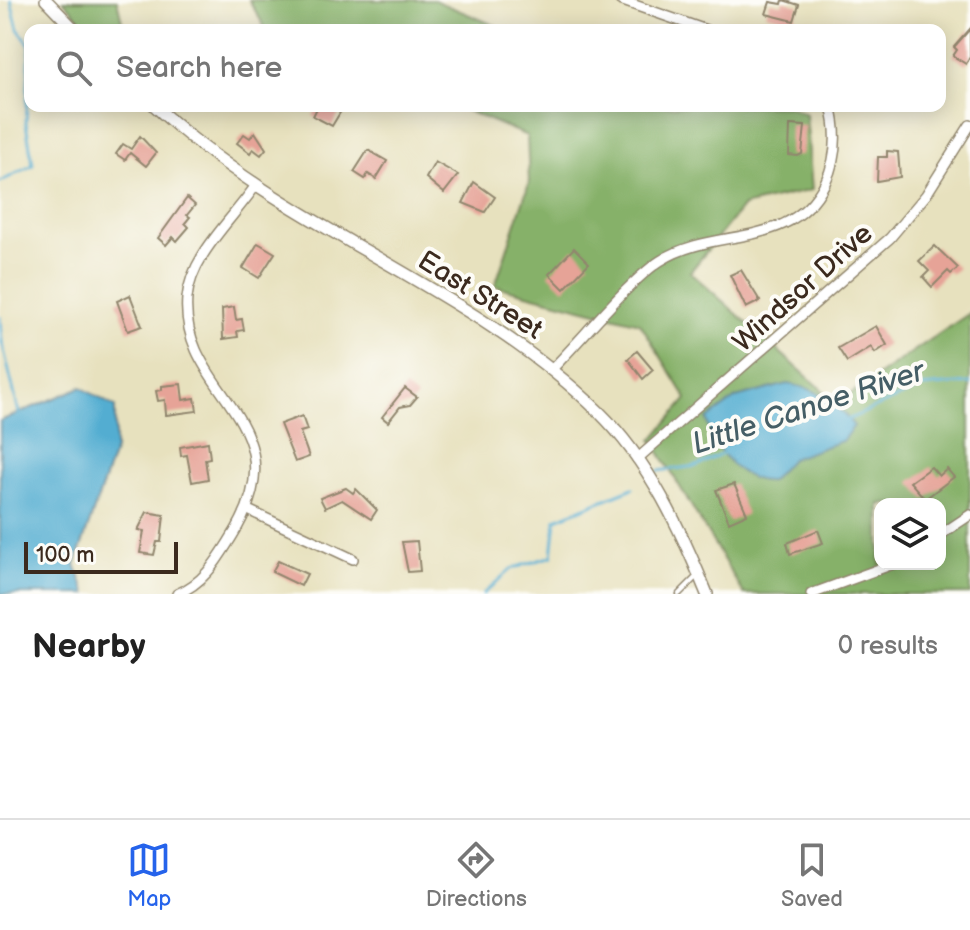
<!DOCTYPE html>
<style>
body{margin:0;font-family:"Balsamiq Sans",sans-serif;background:#f6f6f6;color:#222}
.controls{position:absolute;right:24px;bottom:24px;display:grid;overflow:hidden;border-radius:16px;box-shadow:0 4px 20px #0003}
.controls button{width:72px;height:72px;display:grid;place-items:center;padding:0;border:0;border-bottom:2px solid #e0e0e0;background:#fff;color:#222;font:40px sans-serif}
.scale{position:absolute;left:24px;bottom:20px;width:154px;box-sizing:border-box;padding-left:8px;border:4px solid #3b2a1e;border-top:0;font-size:22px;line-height:28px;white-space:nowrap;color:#3b2a1e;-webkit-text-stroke:6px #fdfcf7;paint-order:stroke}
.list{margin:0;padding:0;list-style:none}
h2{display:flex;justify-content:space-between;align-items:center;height:104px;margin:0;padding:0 32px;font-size:34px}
h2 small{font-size:26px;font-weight:400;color:#767676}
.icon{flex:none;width:44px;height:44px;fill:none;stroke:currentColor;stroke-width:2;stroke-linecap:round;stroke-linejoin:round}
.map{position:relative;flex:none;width:970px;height:594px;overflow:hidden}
.search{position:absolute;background:#fff;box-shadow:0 4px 20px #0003;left:24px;right:24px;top:24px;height:88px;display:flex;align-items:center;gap:20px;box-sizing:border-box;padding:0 28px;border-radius:16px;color:#767676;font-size:30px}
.sheet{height:224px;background:#fff}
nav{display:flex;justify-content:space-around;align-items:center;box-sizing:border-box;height:112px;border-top:2px solid #e0e0e0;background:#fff;font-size:22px;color:#767676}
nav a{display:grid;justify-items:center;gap:4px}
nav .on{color:#2563eb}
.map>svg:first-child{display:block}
.forest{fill:#86b169;stroke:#606e44;stroke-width:2;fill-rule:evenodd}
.water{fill:#53add1;stroke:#476c78;stroke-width:2}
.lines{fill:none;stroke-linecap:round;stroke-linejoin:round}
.stream{stroke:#53add1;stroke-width:3}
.building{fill:#e6a397}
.service-casing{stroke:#91866e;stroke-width:7}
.minor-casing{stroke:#91866e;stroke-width:12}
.tertiary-casing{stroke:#91866e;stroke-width:14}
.service{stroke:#fff;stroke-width:4}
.minor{stroke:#fff;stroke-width:9}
.tertiary{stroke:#fff;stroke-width:11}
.labels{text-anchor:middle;stroke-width:8;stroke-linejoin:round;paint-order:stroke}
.street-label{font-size:28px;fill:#3b2a1e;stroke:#fdfcf7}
.water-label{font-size:30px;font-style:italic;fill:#455e66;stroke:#fdfcf7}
</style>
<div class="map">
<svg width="970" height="594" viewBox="0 0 970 594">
<rect width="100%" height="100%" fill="#fdfcf7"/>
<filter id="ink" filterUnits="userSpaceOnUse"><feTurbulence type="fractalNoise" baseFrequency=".0125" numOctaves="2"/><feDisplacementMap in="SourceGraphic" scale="16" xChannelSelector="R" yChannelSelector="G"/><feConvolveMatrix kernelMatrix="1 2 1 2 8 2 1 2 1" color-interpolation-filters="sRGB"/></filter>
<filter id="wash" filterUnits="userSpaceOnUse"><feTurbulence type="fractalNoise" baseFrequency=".006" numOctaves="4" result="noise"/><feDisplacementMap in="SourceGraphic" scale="32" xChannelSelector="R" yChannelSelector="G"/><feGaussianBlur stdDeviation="1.8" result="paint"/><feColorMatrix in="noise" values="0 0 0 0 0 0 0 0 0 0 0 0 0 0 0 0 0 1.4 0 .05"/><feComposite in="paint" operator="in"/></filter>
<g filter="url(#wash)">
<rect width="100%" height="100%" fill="#e7e1be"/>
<g class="forest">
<polygon points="63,0 117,0 124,30 90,30"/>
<polygon points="249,0 434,0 506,30 261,30 264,26"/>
<path d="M 456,106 L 789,106 L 806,114 L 812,190 L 743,206 L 690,272 L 837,403 L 970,313 L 970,594 L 744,594 L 652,440 L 687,399 L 640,323 L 495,286 L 529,183 L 527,136 ZM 880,504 L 940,504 L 940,564 L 880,564 Z"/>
</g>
<g class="water">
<path d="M 787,384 C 819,388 834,401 854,426 L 842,441 L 791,459 L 771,481 C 741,484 711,447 707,419 L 736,398 Z"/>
<polygon points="81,387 115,407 115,449 75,565 87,594 0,594 0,421"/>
</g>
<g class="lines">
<g class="stream">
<polyline points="11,0 18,29 30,45"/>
<polyline points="0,182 33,165 26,123 30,45"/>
<polyline points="0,317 2,342 19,413"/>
<polyline points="845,421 921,387 970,383"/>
<polyline points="658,471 697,466 726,452"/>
<polyline points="483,594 511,569 552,556 556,519 633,488"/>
</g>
</g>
<g id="blocks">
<g class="building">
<polygon points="783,0 799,5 794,21 766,14 770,2 782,4"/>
<polygon points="970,29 970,57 966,64 953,56 957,50 954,47"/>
<polygon points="318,106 344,106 332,126 313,116"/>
<polygon points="790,125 805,126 802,154 798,156 789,155"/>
<polygon points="255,132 266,149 261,155 253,149 250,153 237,143 244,134 250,138"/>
<polygon points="140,136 156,153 146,166 130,153 125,160 116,154 123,144 131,149"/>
<polygon points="368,150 387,161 376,179 368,174 365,179 354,172"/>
<polygon points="887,151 898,152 900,177 877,181 878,157 887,157"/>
<polygon points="435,162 458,175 444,193 426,178"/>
<polygon points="474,182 495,197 485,212 463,203"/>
<polygon points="187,198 195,205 187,215 190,217 185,223 189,227 177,241 173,237 166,245 158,238"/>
<polygon points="258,243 275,253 259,278 243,268"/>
<polygon points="935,246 958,268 951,274 948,271 932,287 923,277 929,271 919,261"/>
<polygon points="574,248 589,263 564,289 549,274"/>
<polygon points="741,270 760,301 746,308 730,275"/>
<polygon points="130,295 142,326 128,331 117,301"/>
<polygon points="234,307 236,320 242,319 244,330 237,331 238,337 223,339 222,309"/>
<polygon points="876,326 887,345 875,353 871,347 847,362 838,348"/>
<polygon points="637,351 653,370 643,379 628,359"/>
<polygon points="181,384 183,400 195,398 197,411 166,415 165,400 158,401 156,391 162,390 162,386"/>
<polygon points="405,388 417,397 410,405 400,407 388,422 382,417"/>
<polygon points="302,416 307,430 300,432 309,457 295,462 280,424"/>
<polygon points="208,442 210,458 205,459 208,479 192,482 187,455 181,456 180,447"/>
<polygon points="931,467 939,476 947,469 954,477 925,499 910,482"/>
<polygon points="734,484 747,514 729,522 716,490"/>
<polygon points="346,488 353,493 356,489 377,510 371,519 342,500 325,508 320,498"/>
<polygon points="147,512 164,515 161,542 157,542 154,555 140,553 144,531 138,530"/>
<polygon points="818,530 823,543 790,554 787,543"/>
<polygon points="417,541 420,571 408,572 402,542"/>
<polygon points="278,561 307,574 301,586 272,572"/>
</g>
</g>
</g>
<g filter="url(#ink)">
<use href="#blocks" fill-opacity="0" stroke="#91866e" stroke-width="2"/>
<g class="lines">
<g class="service-casing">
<polyline id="service" points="679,594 697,576"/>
</g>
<g class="minor-casing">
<g id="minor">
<polyline points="620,0 706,30"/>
<path d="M 552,369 C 582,339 628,282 660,261 C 716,225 790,252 825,183 C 837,158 838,132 831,106"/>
<polyline points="637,459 890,238 926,195 970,125"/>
<polyline points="248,510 353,559"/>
<polyline points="940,535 970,515"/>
<path d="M 177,594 C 204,583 216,562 231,538 C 306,421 179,395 187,298 C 191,255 233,219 256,185"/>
<polyline points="811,594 893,564"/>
</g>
</g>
<g class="tertiary-casing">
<g id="tertiary">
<polyline points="46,0 75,30"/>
<path d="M 155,106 C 287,230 470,285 599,412 C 649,461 681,530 707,594"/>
</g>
</g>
<use href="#service" class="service"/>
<use href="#minor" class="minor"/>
<use href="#tertiary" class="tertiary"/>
</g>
</g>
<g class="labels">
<g class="street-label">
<text transform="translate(802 287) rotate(-42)" y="10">Windsor Drive</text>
<text transform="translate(481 294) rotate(32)" y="10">East Street</text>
</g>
<g class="water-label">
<text transform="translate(808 407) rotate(-18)" y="10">Little Canoe River</text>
</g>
</g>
</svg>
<div class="controls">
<button><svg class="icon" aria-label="layers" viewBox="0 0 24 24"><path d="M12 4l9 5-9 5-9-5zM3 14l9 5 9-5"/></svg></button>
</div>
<div class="scale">100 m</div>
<div class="search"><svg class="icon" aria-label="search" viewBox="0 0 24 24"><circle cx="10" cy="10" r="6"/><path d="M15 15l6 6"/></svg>Search here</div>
</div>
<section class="sheet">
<h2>Nearby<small>0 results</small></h2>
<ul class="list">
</ul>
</section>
<nav>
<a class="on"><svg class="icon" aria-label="map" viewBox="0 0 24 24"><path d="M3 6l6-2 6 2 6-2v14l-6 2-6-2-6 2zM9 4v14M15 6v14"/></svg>Map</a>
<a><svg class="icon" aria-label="directions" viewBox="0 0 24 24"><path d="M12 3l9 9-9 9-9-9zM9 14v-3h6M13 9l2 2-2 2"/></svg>Directions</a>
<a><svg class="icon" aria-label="saved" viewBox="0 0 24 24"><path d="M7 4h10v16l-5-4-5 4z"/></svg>Saved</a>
</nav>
